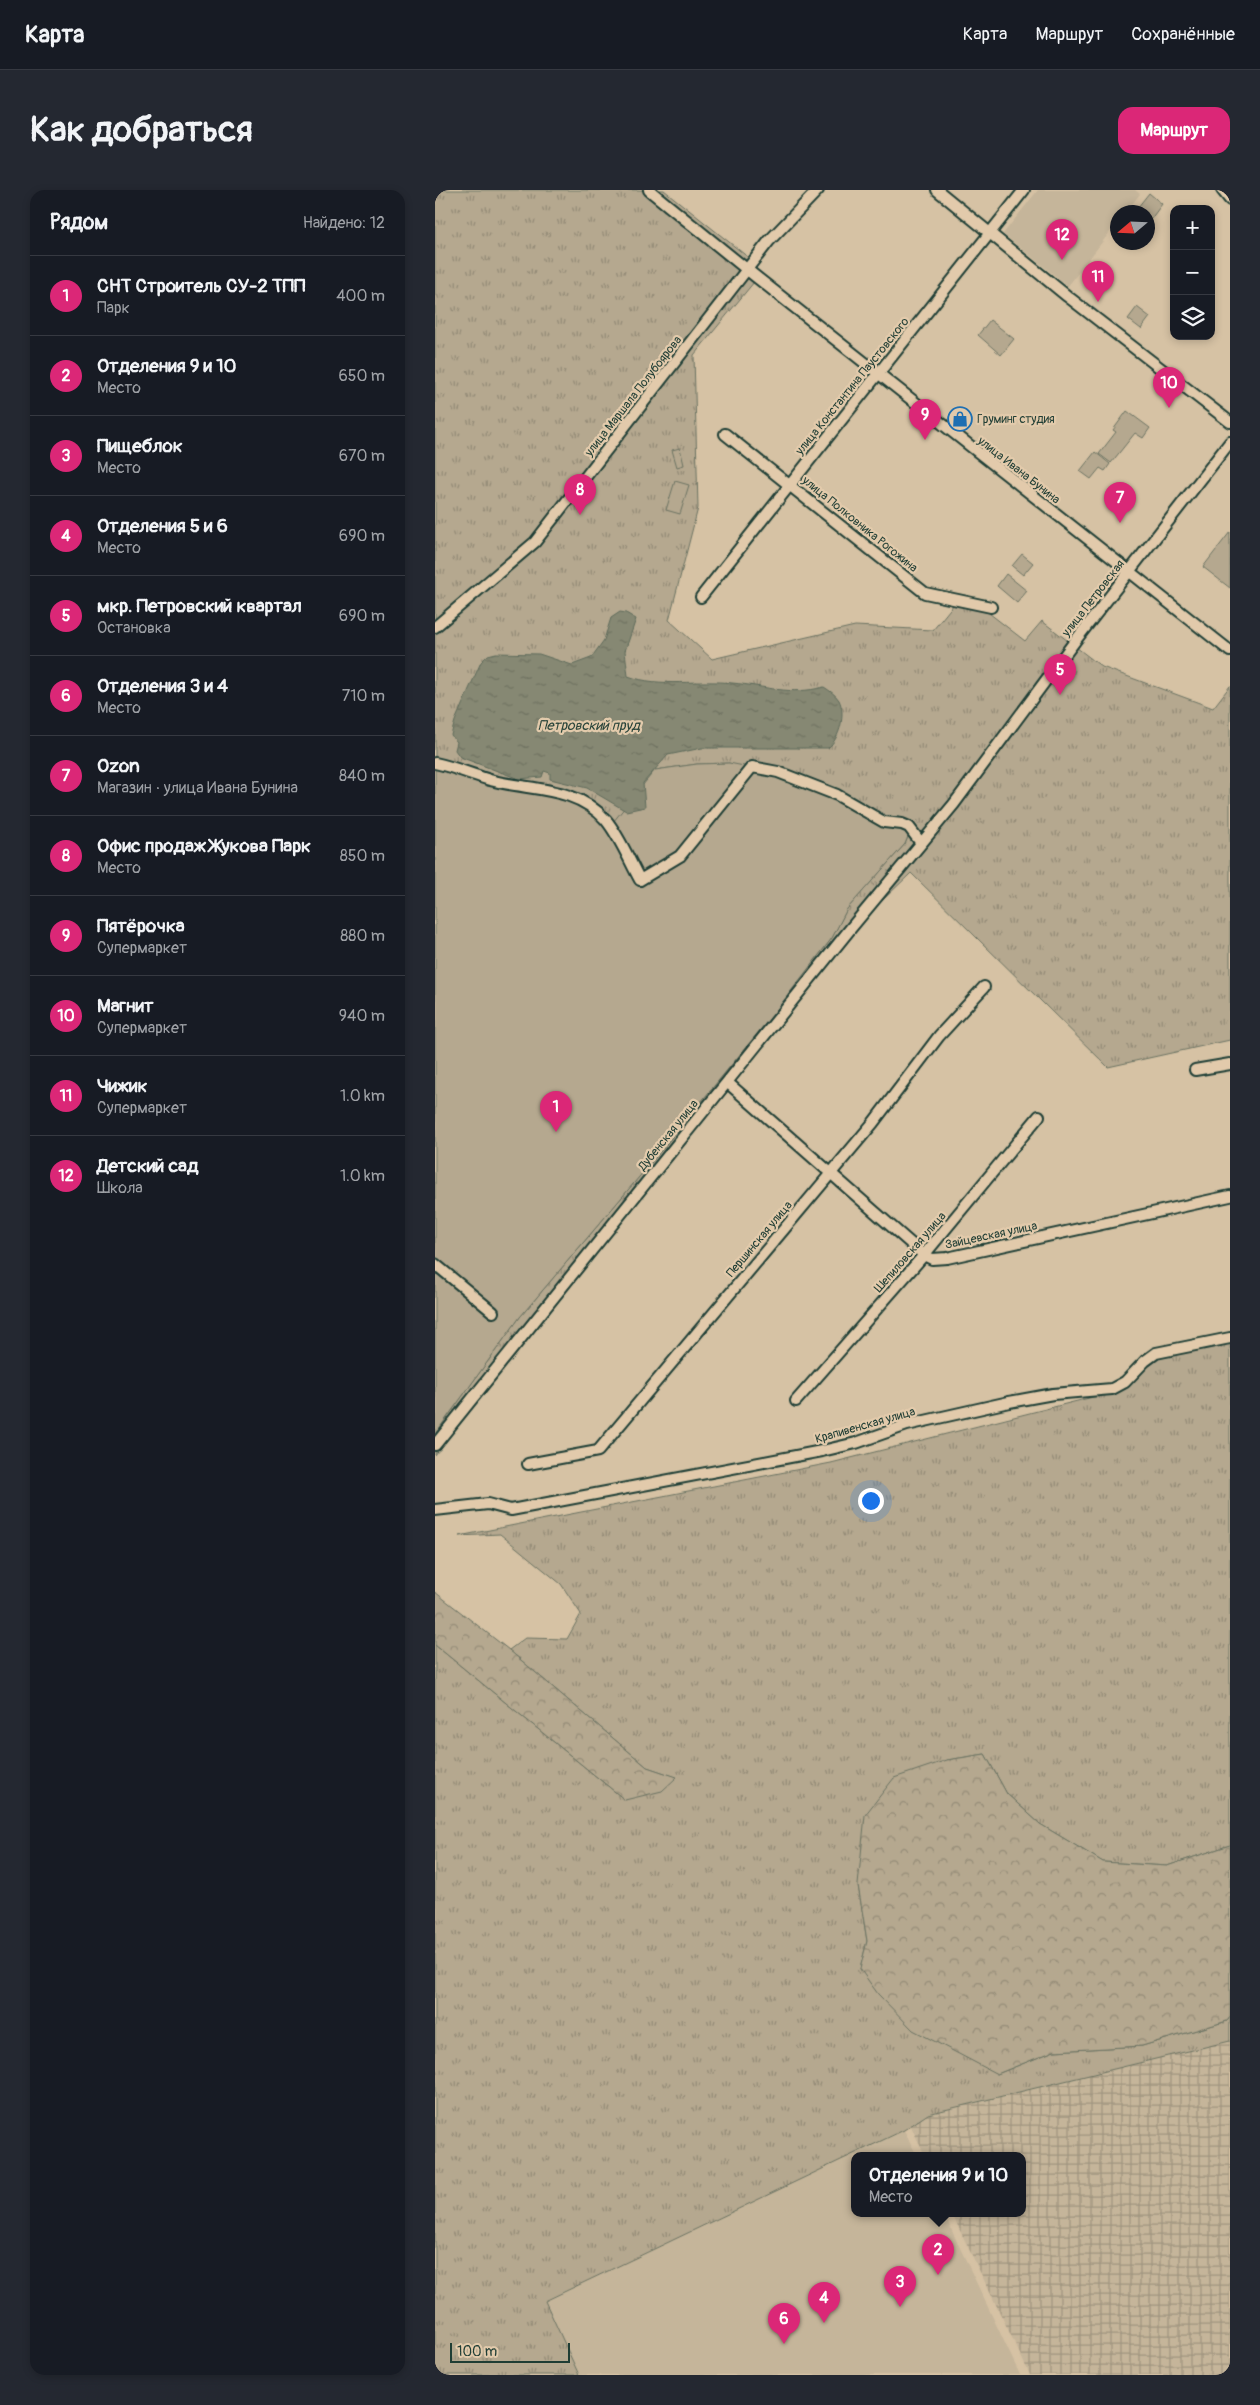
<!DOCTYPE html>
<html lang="ru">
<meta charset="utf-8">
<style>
body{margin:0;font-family:Pangolin,sans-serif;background:#242831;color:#f1f3f6}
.controls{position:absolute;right:15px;top:15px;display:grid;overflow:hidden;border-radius:10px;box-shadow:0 2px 8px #0003}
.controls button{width:45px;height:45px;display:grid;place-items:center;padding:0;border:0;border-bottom:1px solid #363941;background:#171b24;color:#f1f3f6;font:25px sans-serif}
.compass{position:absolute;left:675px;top:15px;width:45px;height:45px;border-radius:50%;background:#171b24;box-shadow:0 2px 8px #0003;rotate:251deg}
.scale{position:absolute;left:15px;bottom:12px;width:120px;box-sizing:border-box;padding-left:5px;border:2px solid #1f3d34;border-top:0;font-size:14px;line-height:18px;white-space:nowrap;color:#1f3d34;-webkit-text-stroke:4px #e2caab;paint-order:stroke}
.you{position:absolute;left:435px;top:1310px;width:18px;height:18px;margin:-12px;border:4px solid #fff;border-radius:50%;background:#1a73e8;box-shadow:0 0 0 8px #1a73e833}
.badge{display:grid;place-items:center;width:32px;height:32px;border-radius:50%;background:#db2777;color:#fff;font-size:16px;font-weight:700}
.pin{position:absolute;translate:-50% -41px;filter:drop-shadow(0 1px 2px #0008)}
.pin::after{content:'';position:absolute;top:26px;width:18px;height:15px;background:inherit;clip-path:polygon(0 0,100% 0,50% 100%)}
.popup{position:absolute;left:416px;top:1962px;width:175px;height:65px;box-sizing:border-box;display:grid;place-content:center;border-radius:10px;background:#171b24;filter:drop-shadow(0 1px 4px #0005);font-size:16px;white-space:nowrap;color:#9ea1a6}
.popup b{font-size:19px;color:#f1f3f6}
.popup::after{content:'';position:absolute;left:50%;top:100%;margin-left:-10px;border:10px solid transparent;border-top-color:#171b24}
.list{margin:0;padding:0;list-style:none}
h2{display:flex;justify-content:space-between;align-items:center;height:65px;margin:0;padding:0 20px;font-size:21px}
h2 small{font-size:16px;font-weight:400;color:#9ea1a6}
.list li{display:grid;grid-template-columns:32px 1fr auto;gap:15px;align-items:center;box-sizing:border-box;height:80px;padding:0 20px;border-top:1px solid #363941}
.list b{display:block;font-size:19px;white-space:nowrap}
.list p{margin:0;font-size:16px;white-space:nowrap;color:#9ea1a6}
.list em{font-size:16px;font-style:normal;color:#9ea1a6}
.icon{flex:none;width:28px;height:28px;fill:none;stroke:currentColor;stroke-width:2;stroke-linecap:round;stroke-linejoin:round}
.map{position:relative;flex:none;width:795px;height:2185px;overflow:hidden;border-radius:15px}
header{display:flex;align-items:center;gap:30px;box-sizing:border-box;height:70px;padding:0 25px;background:#171b24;border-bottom:1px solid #363941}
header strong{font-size:24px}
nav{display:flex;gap:28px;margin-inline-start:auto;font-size:18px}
.intro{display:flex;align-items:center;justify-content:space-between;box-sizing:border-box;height:120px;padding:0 30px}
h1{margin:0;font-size:35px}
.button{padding:12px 22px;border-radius:15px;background:#db2777;color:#fff;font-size:18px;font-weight:700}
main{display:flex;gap:30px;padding:0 30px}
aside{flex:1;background:#171b24;border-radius:15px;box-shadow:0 2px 8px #0003}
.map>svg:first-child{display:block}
.built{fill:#c5b59a}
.industrial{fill:url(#industrial-grid)}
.grass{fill:url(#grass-tufts);stroke:#6a7262}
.forest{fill:url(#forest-crowns);stroke:#6a7262}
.green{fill:#b5a88f;stroke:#6a7262}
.water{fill:url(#water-ripples);stroke:#5d6a5a}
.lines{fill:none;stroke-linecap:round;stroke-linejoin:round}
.minor-casing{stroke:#1f3d34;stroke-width:14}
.minor{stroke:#e2caab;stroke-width:10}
.labels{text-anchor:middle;stroke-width:4.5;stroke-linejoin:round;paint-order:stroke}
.street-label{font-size:12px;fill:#1f3d34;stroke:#e2caab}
.poi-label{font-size:12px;fill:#1f3d34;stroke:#e2caab;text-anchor:start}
.water-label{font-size:14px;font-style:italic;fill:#29443a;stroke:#e2caab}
</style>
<header>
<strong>Карта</strong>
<nav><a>Карта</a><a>Маршрут</a><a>Сохранённые</a></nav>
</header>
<div class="intro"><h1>Как добраться</h1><a class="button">Маршрут</a></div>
<main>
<aside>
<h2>Рядом<small>Найдено: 12</small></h2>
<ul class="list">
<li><span class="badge">1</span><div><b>СНТ Строитель СУ-2 ТПП</b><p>Парк</p></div><em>400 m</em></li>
<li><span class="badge">2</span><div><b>Отделения 9 и 10</b><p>Место</p></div><em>650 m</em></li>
<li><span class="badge">3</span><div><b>Пищеблок</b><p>Место</p></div><em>670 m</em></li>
<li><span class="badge">4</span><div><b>Отделения 5 и 6</b><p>Место</p></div><em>690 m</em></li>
<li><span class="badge">5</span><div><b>мкр. Петровский квартал</b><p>Остановка</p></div><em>690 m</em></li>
<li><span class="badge">6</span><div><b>Отделения 3 и 4</b><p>Место</p></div><em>710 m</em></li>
<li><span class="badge">7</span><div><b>Ozon</b><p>Магазин · улица Ивана Бунина</p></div><em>840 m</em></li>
<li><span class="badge">8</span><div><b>Офис продаж Жукова Парк</b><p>Место</p></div><em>850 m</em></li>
<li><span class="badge">9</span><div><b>Пятёрочка</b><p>Супермаркет</p></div><em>880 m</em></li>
<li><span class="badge">10</span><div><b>Магнит</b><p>Супермаркет</p></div><em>940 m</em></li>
<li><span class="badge">11</span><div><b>Чижик</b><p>Супермаркет</p></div><em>1.0 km</em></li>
<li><span class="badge">12</span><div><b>Детский сад</b><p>Школа</p></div><em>1.0 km</em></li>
</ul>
</aside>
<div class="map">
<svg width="795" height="2185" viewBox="0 0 795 2185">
<defs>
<pattern id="industrial-grid" width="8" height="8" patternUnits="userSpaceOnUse" patternTransform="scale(1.25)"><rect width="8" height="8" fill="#c5b59a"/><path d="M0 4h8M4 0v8" fill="none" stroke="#9f947e"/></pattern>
<pattern id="grass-tufts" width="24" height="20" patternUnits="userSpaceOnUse" patternTransform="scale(1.25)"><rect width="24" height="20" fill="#b5a88f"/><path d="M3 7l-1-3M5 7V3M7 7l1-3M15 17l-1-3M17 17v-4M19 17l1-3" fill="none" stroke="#938a76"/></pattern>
<pattern id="forest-crowns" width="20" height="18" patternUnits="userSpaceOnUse" patternTransform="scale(1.25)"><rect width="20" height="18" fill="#b5a88f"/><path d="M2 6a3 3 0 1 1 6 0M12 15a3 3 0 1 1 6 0" fill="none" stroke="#938a76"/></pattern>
<pattern id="water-ripples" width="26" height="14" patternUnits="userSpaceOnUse" patternTransform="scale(1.25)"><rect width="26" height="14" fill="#868873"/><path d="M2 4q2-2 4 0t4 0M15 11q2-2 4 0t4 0" fill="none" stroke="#6d705f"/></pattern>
</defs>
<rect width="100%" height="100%" fill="#d6c2a4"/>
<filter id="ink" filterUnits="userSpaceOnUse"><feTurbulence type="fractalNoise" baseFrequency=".02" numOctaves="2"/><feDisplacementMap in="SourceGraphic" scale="10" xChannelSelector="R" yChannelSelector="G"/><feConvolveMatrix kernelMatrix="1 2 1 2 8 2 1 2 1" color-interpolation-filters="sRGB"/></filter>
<g filter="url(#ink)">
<g class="built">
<polygon points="603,0 700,0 705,4 691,22 682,22 682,33 633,96 568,44"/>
<polygon points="469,1940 482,1966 419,1966 419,2024 509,2024 585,2185 144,2185 109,2112"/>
</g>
<polygon class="industrial" points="795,1851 795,2185 595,2185 517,2024 587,2024 587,1966 490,1966 475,1934 493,1924"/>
<g class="grass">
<polygon points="0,0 229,0 314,68 324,86 259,165 263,318 234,430 277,469 420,436 498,440 519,414 550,420 590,451 607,431 667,477 778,518 795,496 795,850 673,877 476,683 425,732 275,922 118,1112 0,1265 0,1244 85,1127 210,980 339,823 397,748 412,719 470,654 474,645 294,573 262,574 220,580 174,638 0,577"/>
<polygon points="795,1153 795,1655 732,1676 668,1672 605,1634 572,1604 550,1564 512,1570 423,1695 432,1751 425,1779 562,1884 619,1861 707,1856 792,1831 795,1827 795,1851 493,1924 469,1940 110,2111 144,2185 0,2185 0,1455 190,1610 241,1587 212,1577 74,1460 90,1448 132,1449 146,1424 126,1394 65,1344 24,1346 396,1273 686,1200 713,1171 721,1167"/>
</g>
<g class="forest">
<polygon points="0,1402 74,1460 212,1577 242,1587 227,1601 190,1610 0,1455"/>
<polygon points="550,1564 572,1604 605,1634 668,1672 732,1676 795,1655 795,1827 792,1831 707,1856 619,1861 562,1884 478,1840 443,1804 425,1779 432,1751 423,1695 430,1625 459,1588 512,1570"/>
</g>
<g class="green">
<polygon points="714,3 727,14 713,33 712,22 699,22"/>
<polygon points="702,117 715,127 706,139 693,129"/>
<polygon points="555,130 579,149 566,165 543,145"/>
<polygon points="692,221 715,238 708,248 700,243 676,273 664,264 681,242 678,240"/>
<polygon points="245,258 249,275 242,277 237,260"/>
<polygon points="660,262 675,274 670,281 665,278 656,289 645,281"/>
<polygon points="240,291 254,295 245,324 231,320"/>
<polygon points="795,342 795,398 768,377"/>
<polygon points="587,364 598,373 588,385 577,376"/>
<polygon points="571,384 592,401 582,413 562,396"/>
<polygon points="294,573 329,580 467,636 474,644 470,654 412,719 397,748 339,823 210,980 85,1127 0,1244 0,577 127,603 174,637 220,580 262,574"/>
</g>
<path class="water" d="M 185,422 L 191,423 L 201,429 L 190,461 L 193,486 C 225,498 264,489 297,493 C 331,496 355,506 389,497 C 395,501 400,504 404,510 C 411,524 405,548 393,558 L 267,558 L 233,565 L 208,593 L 210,617 L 191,621 L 152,598 L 115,589 L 115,583 L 109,581 L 107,587 L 84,589 L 25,567 L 20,560 L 22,552 L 16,545 L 20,531 L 46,472 L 53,465 L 61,463 L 104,464 L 137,475 L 156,468 L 169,450 L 176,428 Z"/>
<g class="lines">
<g class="minor-casing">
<g id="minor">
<polyline points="214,0 320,86 795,461"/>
<polyline points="502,0 632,106 795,232"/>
<polyline points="787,0 795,10"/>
<polyline points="290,244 490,403 556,417"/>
<polyline points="266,407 589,0"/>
<polyline points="0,437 100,352 334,51 383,0"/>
<path d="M 0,573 C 19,577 36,584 55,590 C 95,601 140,595 171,630 C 185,647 194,670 205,690 L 245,666 L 317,577 L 343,582 L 402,605 L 449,632 L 467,634 L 474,637 L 486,653"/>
<polyline points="760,880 795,874"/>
<polyline points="293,893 489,1065 497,1069 512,1068 795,1006"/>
<polyline points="0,1074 58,1122"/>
<polyline points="361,1211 489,1065 604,926"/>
<polyline points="0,1255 416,738 519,614 640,451 795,252"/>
<polyline points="93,1274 163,1261 438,933 504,846 549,797"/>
<polyline points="0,1320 53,1314 76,1320 387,1261 421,1253 472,1235 574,1212 618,1204 677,1199 690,1192 710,1171 721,1163 795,1148"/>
</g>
</g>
<use href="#minor" class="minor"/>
</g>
</g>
<defs>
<g id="shop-ring" transform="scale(1.25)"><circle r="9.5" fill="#e2caab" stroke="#1f6fb2" stroke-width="1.5"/><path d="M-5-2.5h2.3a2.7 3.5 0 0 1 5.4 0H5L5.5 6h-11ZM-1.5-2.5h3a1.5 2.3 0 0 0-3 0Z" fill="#1f6fb2"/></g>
</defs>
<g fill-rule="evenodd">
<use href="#shop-ring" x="525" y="229"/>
</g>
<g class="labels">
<g class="street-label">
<text transform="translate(417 196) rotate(-51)" y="4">улица Константина Паустовского</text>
<text transform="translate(198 206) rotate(-52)" y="4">улица Маршала Полубоярова</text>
<text transform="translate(584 280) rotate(38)" y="4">улица Ивана Бунина</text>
<text transform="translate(425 334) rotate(39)" y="4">улица Полковника Рогожина</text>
<text transform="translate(658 408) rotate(-52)" y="4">улица Петровская</text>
<text transform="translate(233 945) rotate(-51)" y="4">Дубенская улица</text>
<text transform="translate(556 1045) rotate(-12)" y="4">Зайцевская улица</text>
<text transform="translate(324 1049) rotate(-50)" y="4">Першинская улица</text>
<text transform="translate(475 1062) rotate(-49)" y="4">Шепиловская улица</text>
<text transform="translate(430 1235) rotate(-16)" y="4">Крапивенская улица</text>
</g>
<g class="poi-label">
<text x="542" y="233">Груминг студия</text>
</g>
<g class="water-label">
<text x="154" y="540">Петровский пруд</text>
</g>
</g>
</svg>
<div class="controls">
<button>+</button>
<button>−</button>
<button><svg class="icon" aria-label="layers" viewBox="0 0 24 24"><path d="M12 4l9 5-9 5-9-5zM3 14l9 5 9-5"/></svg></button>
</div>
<svg class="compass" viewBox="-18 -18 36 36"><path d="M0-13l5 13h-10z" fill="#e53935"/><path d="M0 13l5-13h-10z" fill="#9ea1a6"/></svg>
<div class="scale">100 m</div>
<div class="you"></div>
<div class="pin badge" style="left:121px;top:942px">1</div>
<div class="pin badge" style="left:503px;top:2085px">2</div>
<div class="popup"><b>Отделения 9 и 10</b>Место</div>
<div class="pin badge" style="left:465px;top:2117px">3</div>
<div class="pin badge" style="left:389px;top:2133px">4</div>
<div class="pin badge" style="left:625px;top:505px">5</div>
<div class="pin badge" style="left:349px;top:2154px">6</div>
<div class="pin badge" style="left:685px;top:333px">7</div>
<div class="pin badge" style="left:145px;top:325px">8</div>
<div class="pin badge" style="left:490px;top:250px">9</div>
<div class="pin badge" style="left:734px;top:218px">10</div>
<div class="pin badge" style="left:663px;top:112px">11</div>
<div class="pin badge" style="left:627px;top:70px">12</div>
</div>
</main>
